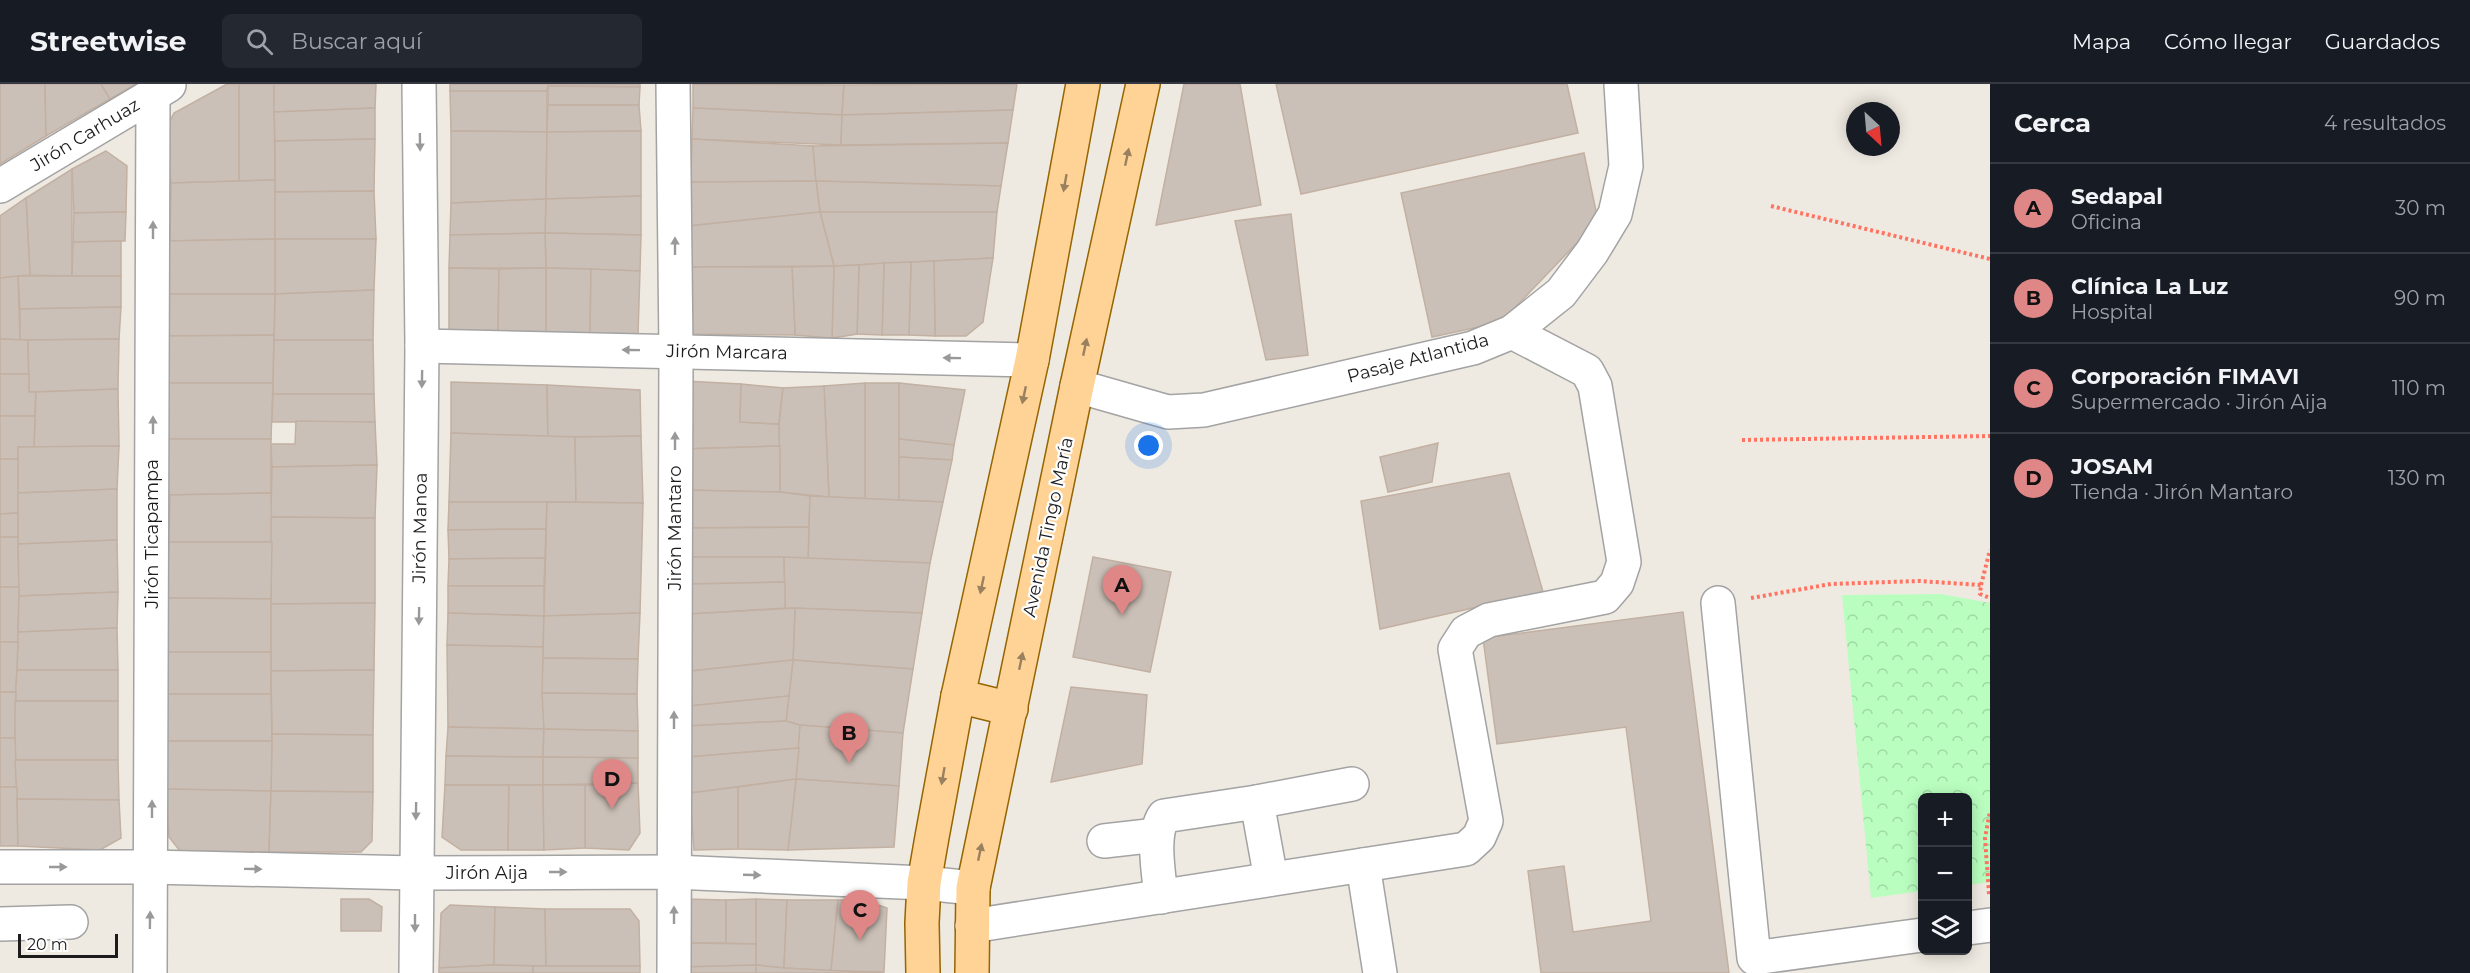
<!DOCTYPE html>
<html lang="es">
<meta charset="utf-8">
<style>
body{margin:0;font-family:Montserrat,sans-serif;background:#242831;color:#f1f3f6}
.controls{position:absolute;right:18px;bottom:18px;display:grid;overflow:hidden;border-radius:9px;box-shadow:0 3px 15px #0003}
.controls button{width:54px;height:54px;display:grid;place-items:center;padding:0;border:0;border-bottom:2px solid #363941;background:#171b24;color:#f1f3f6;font:30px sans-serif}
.compass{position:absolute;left:1846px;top:18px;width:54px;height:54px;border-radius:50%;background:#171b24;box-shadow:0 3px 15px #0003;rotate:154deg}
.scale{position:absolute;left:18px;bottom:15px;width:100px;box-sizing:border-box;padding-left:6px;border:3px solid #1c1c1c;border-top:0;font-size:16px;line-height:21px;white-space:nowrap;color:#1c1c1c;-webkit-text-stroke:4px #fff;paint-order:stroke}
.you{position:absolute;left:1149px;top:362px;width:21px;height:21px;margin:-15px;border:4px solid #fff;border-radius:50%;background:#1a73e8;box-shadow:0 0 0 9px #1a73e833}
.badge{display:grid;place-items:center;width:39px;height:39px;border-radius:50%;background:#df8787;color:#111;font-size:20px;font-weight:700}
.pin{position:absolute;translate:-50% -50px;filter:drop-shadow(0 2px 3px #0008)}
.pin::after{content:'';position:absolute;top:32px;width:21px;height:18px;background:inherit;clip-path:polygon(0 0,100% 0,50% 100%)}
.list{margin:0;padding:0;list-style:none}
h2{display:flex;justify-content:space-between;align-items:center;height:78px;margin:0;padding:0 24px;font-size:26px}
h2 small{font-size:20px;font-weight:400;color:#9ea1a6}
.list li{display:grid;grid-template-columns:39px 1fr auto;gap:18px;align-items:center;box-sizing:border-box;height:90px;padding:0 24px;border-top:2px solid #363941}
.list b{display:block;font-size:22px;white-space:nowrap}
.list p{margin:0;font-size:20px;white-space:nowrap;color:#9ea1a6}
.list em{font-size:20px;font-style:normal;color:#9ea1a6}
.icon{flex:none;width:33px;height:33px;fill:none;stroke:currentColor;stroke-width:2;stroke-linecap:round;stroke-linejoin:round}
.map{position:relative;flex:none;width:1990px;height:889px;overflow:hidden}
header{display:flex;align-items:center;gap:36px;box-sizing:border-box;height:84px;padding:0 30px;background:#171b24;border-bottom:2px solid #363941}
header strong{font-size:28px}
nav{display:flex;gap:33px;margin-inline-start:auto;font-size:21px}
.search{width:420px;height:54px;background:#242831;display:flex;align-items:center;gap:15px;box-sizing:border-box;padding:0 21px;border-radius:9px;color:#9ea1a6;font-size:22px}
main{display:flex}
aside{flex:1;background:#171b24}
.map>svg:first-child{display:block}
.park{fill:url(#park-crowns)}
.building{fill:#cbc0b7;stroke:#c2b0a2;stroke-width:1.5}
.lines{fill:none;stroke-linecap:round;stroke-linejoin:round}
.minor-casing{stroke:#a3a3a3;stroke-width:36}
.major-casing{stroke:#956500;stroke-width:36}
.path{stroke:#ff7362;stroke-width:4;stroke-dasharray:3 3;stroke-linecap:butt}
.minor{stroke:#fff;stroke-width:33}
.major{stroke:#ffd296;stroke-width:33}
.oneway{fill:#999}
.oneway2{fill:#99805f}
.labels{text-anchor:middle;stroke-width:4.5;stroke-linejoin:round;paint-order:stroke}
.street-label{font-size:18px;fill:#1c1c1c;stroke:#fff}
</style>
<header>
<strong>Streetwise</strong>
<div class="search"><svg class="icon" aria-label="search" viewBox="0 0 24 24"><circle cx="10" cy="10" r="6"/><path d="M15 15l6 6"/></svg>Buscar aquí</div>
<nav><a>Mapa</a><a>Cómo llegar</a><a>Guardados</a></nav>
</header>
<main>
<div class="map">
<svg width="1990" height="889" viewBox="0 0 1990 889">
<defs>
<pattern id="park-crowns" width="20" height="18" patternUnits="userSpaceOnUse" patternTransform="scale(1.5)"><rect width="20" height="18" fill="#b9febf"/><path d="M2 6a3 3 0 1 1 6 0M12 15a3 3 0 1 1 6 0" fill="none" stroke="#9ed9a4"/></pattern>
</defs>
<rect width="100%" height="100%" fill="#efeae1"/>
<polygon class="park" points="1941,510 1990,519 1990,798 1968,801 1968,714 1922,714 1922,807 1871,814 1842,511"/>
<g class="building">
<polygon points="0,0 45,0 46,52 0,80"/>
<polygon points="45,0 101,0 110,15 46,52"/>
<polygon points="101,0 136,0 110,15"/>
<polygon points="227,0 239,0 239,97 171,99 166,45 174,29"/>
<polygon points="239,0 274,0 275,96 239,97"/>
<polygon points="274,0 376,0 375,24 274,28"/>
<polygon points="450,0 548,0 547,7 450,7"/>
<polygon points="548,0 640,0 640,3 548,2"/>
<polygon points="693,0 844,1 842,31 693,24"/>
<polygon points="1017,0 1013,26 842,31 844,1"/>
<polygon points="1184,0 1240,0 1261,121 1156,141"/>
<polygon points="1276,0 1567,0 1578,49 1301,110"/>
<polygon points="548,2 640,3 639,21 548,21"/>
<polygon points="450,7 547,7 547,48 451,47"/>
<polygon points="548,21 639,21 641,47 547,48"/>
<polygon points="375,24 375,55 275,57 274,28"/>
<polygon points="693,24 842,31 841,61 692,55"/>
<polygon points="1013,26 1008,59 841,61 842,31"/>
<polygon points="451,47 547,48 546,115 451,119"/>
<polygon points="641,47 641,112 546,115 547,48"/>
<polygon points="375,55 374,107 275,108 275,57"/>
<polygon points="692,55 813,62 816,97 691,98"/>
<polygon points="1008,59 1001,102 816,97 813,62"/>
<polygon points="106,67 127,82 126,128 74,129 72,85"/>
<polygon points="1584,69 1598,137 1501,238 1432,253 1401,109"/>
<polygon points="72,85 72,192 30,191 26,114"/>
<polygon points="275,96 275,155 170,157 171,99"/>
<polygon points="816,97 1001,102 997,128 820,128"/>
<polygon points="816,97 820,128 689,142 691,98"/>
<polygon points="374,107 376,155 275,155 275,108"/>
<polygon points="641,112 641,151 545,149 546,115"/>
<polygon points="26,114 30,191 0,194 0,132"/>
<polygon points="546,115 545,149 450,151 451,119"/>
<polygon points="126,128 125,157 73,158 74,129"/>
<polygon points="820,128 997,128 993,174 834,182"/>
<polygon points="820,128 834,182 690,183 689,142"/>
<polygon points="1291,130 1308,271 1266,276 1235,137"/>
<polygon points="545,149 641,151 640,187 546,184"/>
<polygon points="545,149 546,184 449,184 450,151"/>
<polygon points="275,155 376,155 374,206 275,210"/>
<polygon points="275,155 275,210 165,210 165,157"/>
<polygon points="121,157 121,192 72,192 73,158"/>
<polygon points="993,174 983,238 966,252 935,252 934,177"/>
<polygon points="934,177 935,252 909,251 911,178"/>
<polygon points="911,178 909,251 882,251 884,179"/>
<polygon points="884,179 882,251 857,250 859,181"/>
<polygon points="859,181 857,250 832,254 834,182"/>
<polygon points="834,182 832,254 795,251 792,183"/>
<polygon points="690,183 792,183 795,251 691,250"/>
<polygon points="449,184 499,185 498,248 449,247"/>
<polygon points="546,184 591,185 590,250 546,249"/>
<polygon points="546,184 546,249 498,248 499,185"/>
<polygon points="591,185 640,187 638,250 590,250"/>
<polygon points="18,192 121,192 121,223 20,225"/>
<polygon points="18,192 20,256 0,255 0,194"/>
<polygon points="374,206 373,256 274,256 275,210"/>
<polygon points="165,210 275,210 274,251 165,252"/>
<polygon points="121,223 119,255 20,256 20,225"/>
<polygon points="274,251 273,299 166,299 165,252"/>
<polygon points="0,255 28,256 29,290 0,290"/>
<polygon points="119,255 118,305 29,308 28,256"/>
<polygon points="274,256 373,256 374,310 273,310"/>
<polygon points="0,290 29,290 29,308 36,308 35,332 0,332"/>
<polygon points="685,297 741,300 740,338 779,340 780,362 683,365"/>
<polygon points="451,298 547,301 548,354 451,349"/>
<polygon points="166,299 273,299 271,355 164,355"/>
<polygon points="865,299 899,299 899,416 865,415"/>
<polygon points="865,299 865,415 829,413 824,302"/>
<polygon points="899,299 965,306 954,361 899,355"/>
<polygon points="741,300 783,304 779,340 740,338"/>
<polygon points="547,301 640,306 641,352 548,354"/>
<polygon points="824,302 829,413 780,408 779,340 783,304"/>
<polygon points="118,305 119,362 34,363 36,308"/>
<polygon points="273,310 374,310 375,338 272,338"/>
<polygon points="0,332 35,332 34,363 18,363 18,375 0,375"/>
<polygon points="296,337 375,338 377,381 272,383 271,360 295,360"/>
<polygon points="451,349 575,353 576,418 449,418"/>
<polygon points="641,352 643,419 576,418 575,353"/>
<polygon points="164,355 271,355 271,409 164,411"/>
<polygon points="899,355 954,361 952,376 899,373"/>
<polygon points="1438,359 1432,398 1388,408 1380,373"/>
<polygon points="119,362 117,405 18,409 18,363"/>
<polygon points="780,362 780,408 683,406 683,365"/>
<polygon points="899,373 952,376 943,418 899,416"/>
<polygon points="0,375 18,375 18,429 0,430"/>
<polygon points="377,381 375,434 271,433 272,383"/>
<polygon points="1509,389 1543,508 1380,545 1361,417"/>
<polygon points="117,405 117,456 18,460 18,409"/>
<polygon points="683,406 780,408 810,412 809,443 689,444"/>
<polygon points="271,409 272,458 169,458 170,411"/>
<polygon points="810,412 943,418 930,479 808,475"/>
<polygon points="449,418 547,418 546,445 448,446"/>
<polygon points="547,418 643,419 640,529 544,532"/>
<polygon points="18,429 18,453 0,453 0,430"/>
<polygon points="271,433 375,434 375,519 271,520"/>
<polygon points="809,443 808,475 690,473 689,444"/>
<polygon points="546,445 545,474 449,475 448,446"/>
<polygon points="0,453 18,453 19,503 0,503"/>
<polygon points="117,456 118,508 19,512 18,460"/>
<polygon points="169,458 272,458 271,515 167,514"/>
<polygon points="690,473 784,473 785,498 692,500"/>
<polygon points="784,473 930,479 922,529 785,524"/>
<polygon points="1093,473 1171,488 1150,588 1073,573"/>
<polygon points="545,474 544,502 448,502 449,475"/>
<polygon points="785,498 785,524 690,530 692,500"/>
<polygon points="448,502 544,502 544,532 448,529"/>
<polygon points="0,503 19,503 18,558 0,558"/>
<polygon points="118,508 117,544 18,548 19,512"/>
<polygon points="167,514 271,515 271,568 166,568"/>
<polygon points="375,519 374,586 271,587 271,520"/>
<polygon points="795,524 922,529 913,585 793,576"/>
<polygon points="795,524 793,576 691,587 690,530"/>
<polygon points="1683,528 1729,889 1541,889 1528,787 1564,782 1573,848 1651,837 1626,643 1497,660 1483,554"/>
<polygon points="448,529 544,532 543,563 447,561"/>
<polygon points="640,529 638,575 543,574 544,532"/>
<polygon points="117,544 118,586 17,586 18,548"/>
<polygon points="0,558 18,558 16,608 0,608"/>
<polygon points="447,561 543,563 544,645 448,643"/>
<rect x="166" y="568" width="105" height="42"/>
<polygon points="543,574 638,575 637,610 542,609"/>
<polygon points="793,576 913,585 903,649 800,641 786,637"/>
<polygon points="793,576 789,612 689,622 691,587"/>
<polygon points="17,586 118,586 118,617 15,617"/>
<polygon points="374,586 373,651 272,650 271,587"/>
<polygon points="1071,603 1147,611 1142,680 1051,698"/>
<polygon points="0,608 16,608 15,654 0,654"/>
<polygon points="542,609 637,610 638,647 544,645"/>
<polygon points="166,610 271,610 272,657 167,657"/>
<polygon points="789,612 786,637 688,642 689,622"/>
<rect x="15" y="617" width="103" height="59"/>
<polygon points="786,637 800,641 799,664 688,673 688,642"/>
<polygon points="800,641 903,649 899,702 796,695"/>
<polygon points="448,643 544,645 543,673 446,672"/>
<polygon points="544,645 638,647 638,674 543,673"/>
<polygon points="272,650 373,651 373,708 271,707"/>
<polygon points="0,654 15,654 17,703 0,703"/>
<polygon points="167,657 272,657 271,707 166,705"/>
<polygon points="799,664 796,695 690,709 688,673"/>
<polygon points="446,672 543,673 543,701 445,701"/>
<polygon points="543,673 638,674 638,699 543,701"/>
<polygon points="15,676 118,676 119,716 17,715"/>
<polygon points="796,695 899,702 894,763 788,766"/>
<polygon points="796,695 788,766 738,765 738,703"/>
<polygon points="638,699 640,749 629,766 585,764 585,701"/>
<polygon points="445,701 509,701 508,766 461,766 442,753"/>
<polygon points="509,701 543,701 544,766 508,766"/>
<polygon points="543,701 585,701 585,764 544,766"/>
<polygon points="0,703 17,703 18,762 0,762"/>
<polygon points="738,703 738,765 694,766 690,709"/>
<polygon points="166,705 271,707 269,768 180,767 169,753"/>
<polygon points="271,707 373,708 372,757 361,768 269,768"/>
<polygon points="17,715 119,716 121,754 100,766 18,762"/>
<polygon points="341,815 369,815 382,823 381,847 341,847"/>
<polygon points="684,815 726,816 726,859 684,859"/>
<polygon points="756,815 787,816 784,884 756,881"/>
<polygon points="756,815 756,860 726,859 726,816"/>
<polygon points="787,816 838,816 831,887 784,884"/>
<polygon points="838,816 864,816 887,824 884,888 831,887"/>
<polygon points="450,821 495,823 494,881 439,884 441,829"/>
<polygon points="495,823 545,825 546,882 494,881"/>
<polygon points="545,825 630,825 639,837 640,882 546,882"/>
<polygon points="684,859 756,860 756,881 684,883"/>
<polygon points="494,881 533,882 533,889 439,889 439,884"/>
<polygon points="756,881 756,889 684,889 684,883"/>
<polygon points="756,881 784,884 884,889 756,889"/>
<rect x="533" y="882" width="107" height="7"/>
</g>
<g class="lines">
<g class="minor-casing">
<g id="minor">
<polyline points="673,0 676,267 674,889"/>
<polyline points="0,102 169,1"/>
<polyline points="422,262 1032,276"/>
<polyline points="1077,302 1168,328 1204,326 1473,264 1512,248 1561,209 1592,168 1615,130 1626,82 1621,0"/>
<polyline points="1718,519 1754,874 1922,851"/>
<polyline points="1257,718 1352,700"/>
<polyline points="1104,757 1157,751"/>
<polyline points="1363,781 1380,889"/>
<polyline points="0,783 151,783 415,789 674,788 924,799 973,804"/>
<path d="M 1161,813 C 1159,790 1151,751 1164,732 L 1257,718 L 1271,795"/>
<polyline points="0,840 71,838"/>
<polyline points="972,842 1466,765 1479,753 1486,737 1455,565 1466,548 1489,536 1605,513 1617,499 1624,478 1595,302 1587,287 1512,248"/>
<polyline points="1968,844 1990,841"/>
<polyline points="150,889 153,10"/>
<polyline points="416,889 422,262 419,0"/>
</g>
</g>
<g class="major-casing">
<g id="major">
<polyline points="958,612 1011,625"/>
<polyline points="923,889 922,839 924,799 932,753 958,612 1032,276 1083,0"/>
<polyline points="972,889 973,804 1077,302 1143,0"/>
</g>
</g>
<g class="path">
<polyline points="1771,122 1990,175"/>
<polyline points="1742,356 1990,352"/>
<polyline points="1981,501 1990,466"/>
<polyline points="1751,514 1831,500 1919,497 1981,501 1980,510 1990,514"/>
<polyline points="1989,810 1985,754 1990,727"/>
</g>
<use href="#minor" class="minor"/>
<use href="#major" class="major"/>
</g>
<defs><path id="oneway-solid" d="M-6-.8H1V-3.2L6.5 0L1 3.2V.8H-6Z" transform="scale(1.5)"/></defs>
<g class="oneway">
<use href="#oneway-solid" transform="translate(420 58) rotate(89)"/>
<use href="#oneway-solid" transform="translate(153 146) rotate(-90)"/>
<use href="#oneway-solid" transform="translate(675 162) rotate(-90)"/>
<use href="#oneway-solid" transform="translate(631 266) rotate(-179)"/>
<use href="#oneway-solid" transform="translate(952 274) rotate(-179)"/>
<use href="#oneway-solid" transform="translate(422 295) rotate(91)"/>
<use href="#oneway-solid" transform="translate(153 341) rotate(-90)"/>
<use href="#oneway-solid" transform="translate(675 357) rotate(-90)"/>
<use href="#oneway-solid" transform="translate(419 532) rotate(91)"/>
<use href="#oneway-solid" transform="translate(674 636) rotate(-90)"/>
<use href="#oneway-solid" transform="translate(152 725) rotate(-90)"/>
<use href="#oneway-solid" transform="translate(416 727) rotate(91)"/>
<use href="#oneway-solid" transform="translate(58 783)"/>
<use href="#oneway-solid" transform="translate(253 785) rotate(1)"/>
<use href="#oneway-solid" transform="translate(558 788)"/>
<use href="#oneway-solid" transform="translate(752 791) rotate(2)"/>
<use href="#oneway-solid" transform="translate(674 831) rotate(-90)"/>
<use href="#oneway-solid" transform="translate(150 836) rotate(-89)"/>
<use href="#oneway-solid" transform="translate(415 839) rotate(90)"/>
</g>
<g class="oneway2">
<use href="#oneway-solid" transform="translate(1127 73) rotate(-78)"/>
<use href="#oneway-solid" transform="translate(1065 99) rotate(100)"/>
<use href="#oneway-solid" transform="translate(1085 263) rotate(-78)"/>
<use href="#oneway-solid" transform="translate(1024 311) rotate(102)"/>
<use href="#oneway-solid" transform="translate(982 501) rotate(102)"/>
<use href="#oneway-solid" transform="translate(1021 577) rotate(-78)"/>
<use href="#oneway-solid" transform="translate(943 692) rotate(100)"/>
<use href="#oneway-solid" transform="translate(980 768) rotate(-78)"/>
</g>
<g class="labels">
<g class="street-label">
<text transform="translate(85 51) rotate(-31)" y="6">Jirón Carhuaz</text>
<text transform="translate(727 268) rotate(1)" y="6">Jirón Marcara</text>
<text transform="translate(1418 274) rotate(-15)" y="6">Pasaje Atlantida</text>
<text transform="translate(1048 443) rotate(-78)" y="6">Avenida Tingo María</text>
<text transform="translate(420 444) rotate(-89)" y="6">Jirón Manoa</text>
<text transform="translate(675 444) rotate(-90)" y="6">Jirón Mantaro</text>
<text transform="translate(152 450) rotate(-90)" y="6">Jirón Ticapampa</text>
<text x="487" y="795">Jirón Aija</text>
</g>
</g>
</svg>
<div class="controls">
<button>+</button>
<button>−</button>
<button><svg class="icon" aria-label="layers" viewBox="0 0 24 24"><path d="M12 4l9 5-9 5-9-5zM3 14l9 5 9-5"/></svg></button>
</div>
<svg class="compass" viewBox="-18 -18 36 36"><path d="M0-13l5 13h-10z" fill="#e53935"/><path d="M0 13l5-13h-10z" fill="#9ea1a6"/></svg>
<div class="scale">20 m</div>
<div class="you"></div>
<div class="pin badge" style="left:1122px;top:531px">A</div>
<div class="pin badge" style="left:849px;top:679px">B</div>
<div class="pin badge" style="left:860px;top:856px">C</div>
<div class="pin badge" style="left:612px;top:725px">D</div>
</div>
<aside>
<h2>Cerca<small>4 resultados</small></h2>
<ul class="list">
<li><span class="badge">A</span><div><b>Sedapal</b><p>Oficina</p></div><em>30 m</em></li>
<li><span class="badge">B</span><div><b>Clínica La Luz</b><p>Hospital</p></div><em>90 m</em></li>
<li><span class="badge">C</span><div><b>Corporación FIMAVI</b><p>Supermercado · Jirón Aija</p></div><em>110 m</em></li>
<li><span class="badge">D</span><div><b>JOSAM</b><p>Tienda · Jirón Mantaro</p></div><em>130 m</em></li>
</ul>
</aside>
</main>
